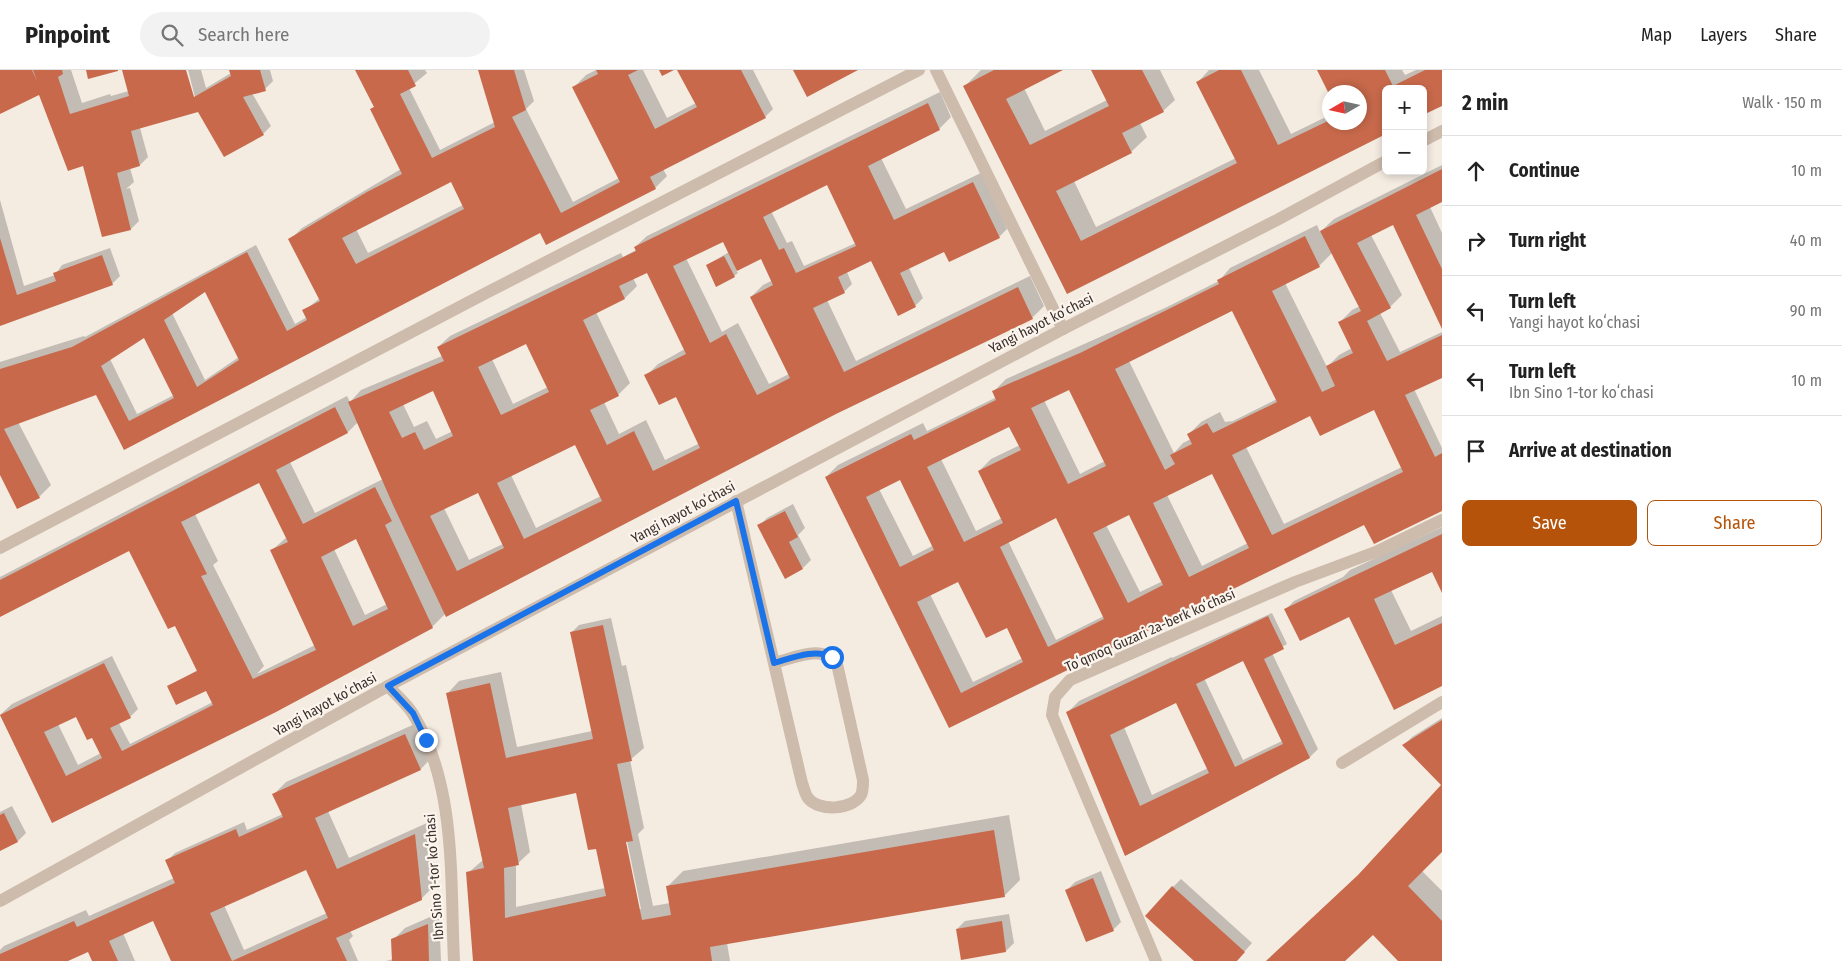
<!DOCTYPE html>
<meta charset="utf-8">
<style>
body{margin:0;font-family:"Fira Sans Condensed",sans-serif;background:#f2f2f2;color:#222}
.controls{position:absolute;right:15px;top:15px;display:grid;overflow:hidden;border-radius:8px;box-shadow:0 2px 8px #0003}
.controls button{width:45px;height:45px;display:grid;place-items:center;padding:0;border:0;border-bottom:1px solid #e0e0e0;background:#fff;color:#222;font:25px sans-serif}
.compass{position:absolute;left:1322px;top:15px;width:45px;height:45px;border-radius:50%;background:#fff;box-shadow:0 2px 8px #0003;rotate:261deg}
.stop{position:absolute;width:15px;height:15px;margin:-11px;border:4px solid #1a73e8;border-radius:50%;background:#fff}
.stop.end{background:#1a73e8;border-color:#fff;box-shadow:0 1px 5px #0008}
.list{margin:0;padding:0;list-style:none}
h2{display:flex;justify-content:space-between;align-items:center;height:65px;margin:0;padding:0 20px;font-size:21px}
h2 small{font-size:16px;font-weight:400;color:#767676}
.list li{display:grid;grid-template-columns:32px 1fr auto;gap:15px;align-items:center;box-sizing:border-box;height:70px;padding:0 20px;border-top:1px solid #e0e0e0}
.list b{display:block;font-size:19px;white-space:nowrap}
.list p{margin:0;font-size:16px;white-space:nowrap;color:#767676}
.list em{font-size:16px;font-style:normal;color:#767676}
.actions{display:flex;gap:10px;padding:15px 20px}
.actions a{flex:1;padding:11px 0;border:1px solid #b45309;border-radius:8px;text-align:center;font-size:18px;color:#b45309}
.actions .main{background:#b45309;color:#fff}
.icon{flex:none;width:28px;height:28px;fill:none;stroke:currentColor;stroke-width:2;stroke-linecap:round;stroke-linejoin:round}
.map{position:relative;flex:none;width:1442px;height:891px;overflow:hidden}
header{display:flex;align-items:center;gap:30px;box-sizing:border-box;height:70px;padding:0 25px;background:#fff;border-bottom:1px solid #e0e0e0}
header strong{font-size:24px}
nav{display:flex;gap:28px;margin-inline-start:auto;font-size:18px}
.search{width:350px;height:45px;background:#f2f2f2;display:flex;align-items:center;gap:12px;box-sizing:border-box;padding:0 18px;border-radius:28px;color:#767676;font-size:19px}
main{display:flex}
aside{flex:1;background:#fff}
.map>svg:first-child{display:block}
.shadow{fill:#0003;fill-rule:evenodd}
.building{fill:#c8694b;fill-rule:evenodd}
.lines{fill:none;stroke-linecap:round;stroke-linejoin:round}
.lane{stroke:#cdbbac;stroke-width:12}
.street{stroke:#cdbbac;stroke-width:12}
.route{stroke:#1a73e8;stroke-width:6}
.labels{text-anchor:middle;stroke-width:4.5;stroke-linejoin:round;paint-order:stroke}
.street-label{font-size:14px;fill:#3b302b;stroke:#fbf5ee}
</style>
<header>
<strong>Pinpoint</strong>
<div class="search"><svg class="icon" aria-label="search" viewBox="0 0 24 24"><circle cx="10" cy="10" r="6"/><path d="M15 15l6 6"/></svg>Search here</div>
<nav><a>Map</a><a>Layers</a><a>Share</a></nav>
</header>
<main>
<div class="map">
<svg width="1442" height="891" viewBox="0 0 1442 891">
<rect width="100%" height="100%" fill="#f4ebe1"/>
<g class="shadow">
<polygon points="0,0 71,0 82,33 110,24 111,26 129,21 123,0 185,0 195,35 197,35 188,0 201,0 206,18 231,3 230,0 270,0 273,11 265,19 252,23 271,56 263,64 198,40 140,58 148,87 140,95 130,98 134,112 126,119 130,118 139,151 131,159 103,166 84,95 40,24 0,43"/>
<path d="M 357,0 L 425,0 L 427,3 L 409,18 L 440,80 L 495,52 L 479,0 L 524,0 L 534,31 L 526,39 L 573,132 L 619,108 L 574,17 L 586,5 L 596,0 L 643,0 L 667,48 L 696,33 L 679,0 L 753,0 L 773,39 L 765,47 L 663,99 L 667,106 L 655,118 L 541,161 L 125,378 L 97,323 L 18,352 L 51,415 L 39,427 L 0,403 L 0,292 L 84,266 L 85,267 L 256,175 L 295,254 L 307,247 L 304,241 L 320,228 L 290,170 L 302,158 L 401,99 L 371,39 L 375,36 ZM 451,111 L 463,135 L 368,183 L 356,159 ZM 206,220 L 239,287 L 205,310 L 172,243 ZM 144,267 L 174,325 L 137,344 L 110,289 Z"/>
<polygon points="981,0 1061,0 1024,18 1045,61 1107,30 1092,0 1160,0 1175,30 1163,41 1140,53 1147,67 1131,82 1074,111 1096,157 1236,88 1198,12 1209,0 1259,0 1291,64 1330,45 1330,52 1360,52 1360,22 1330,22 1318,0 1402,0 1405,5 1416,0 1442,0 1442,35 1423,19 1386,19 1386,63 1067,222 965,16"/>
<path d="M 940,22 L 951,47 L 939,59 L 881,88 L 906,139 L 985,101 L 1007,159 L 999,167 L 945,180 L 909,198 L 923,228 L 915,236 L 872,190 L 847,202 L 852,214 L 844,222 L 827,230 L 856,291 L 1030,206 L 1044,236 L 1032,248 L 836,343 L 446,543 L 432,557 L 53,752 L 0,645 L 12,634 L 112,586 L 138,639 L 130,647 L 119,653 L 130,674 L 213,632 L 207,619 L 168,616 L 198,600 L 175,555 L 129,479 L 0,545 L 0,507 L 347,326 L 350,332 L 361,320 L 442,286 L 438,277 L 450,266 L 621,183 L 623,187 L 636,180 L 635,177 L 647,166 ZM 828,114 L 856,173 L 804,196 L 792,171 L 787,173 L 771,141 ZM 724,170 L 729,182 L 707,195 L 734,206 L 738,203 L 736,200 L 762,188 L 773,210 L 763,215 L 751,227 L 789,304 L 769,314 L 738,253 L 722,262 L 686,188 ZM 647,202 L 685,279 L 658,294 L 646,306 L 676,325 L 700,373 L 665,390 L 646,350 L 619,364 L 604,332 L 618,325 L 630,313 L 596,242 L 625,228 L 637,216 L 633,208 ZM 527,272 L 548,317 L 513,334 L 492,289 ZM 433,320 L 453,361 L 436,369 L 427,351 L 414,357 L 403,334 ZM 358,352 L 383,409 L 315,443 L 290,392 L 348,362 ZM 576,373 L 601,426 L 536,458 L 511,405 ZM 259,412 L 287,467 L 272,480 L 315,575 L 257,604 L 264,596 L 213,495 L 218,491 L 195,444 ZM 478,421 L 503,474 L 469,490 L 444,438 ZM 356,467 L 387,534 L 365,545 L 334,479 ZM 81,643 L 101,683 L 78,695 L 58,654 Z"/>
<path d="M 1442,95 L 1442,131 L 1430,137 L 1442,163 L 1442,256 L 1394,154 L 1371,165 L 1402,225 L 1390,237 L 1380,243 L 1400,282 L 1442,262 L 1442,306 L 1414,319 L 1442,378 L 1442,439 L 1365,453 L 950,656 L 826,407 L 838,395 L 923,353 L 927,361 L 997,327 L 994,321 L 1006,309 L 1167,237 L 1219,211 L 1230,198 L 1317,155 L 1320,162 L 1334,149 ZM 1333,182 L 1360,236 L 1352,240 L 1340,252 L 1352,278 L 1339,285 L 1327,297 L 1285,213 L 1319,196 ZM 1232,239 L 1277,329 L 1233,351 L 1225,352 L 1220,342 L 1201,352 L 1189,364 L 1191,369 L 1183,373 L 1174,383 L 1129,291 ZM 1070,318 L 1105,391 L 1080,404 L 1044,330 ZM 1374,338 L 1402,397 L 1284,454 L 1246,377 L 1311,344 ZM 1010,354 L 1020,375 L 991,389 L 979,401 L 1002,448 L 976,461 L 941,389 ZM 1213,402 L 1248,473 L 1202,496 L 1167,425 ZM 901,408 L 934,475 L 913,486 L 879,419 ZM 1130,444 L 1163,511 L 1140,522 L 1106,455 ZM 1057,446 L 1104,546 L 1056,570 L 1008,471 ZM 959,510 L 1007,556 L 1023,588 L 973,612 L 930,524 Z"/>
<polygon points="0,130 24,216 55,205 62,195 110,178 120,206 112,214 0,255"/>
<polygon points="793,434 805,458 798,465 811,490 803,498 759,456 767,448"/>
<polygon points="1442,457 1442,520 1433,501 1391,520 1411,561 1442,546 1442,615 1349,545 1286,539 1294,531 1343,507 1350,500"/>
<path d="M 1272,543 L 1287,574 L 1272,583 L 1318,679 L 1310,687 L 1126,785 L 1067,643 L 1079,631 L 1172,587 L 1172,588 ZM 1244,589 L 1282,671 L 1243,690 L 1204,608 ZM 1177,632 L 1208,698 L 1152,725 L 1124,657 Z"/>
<path d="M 611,548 L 622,596 L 626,595 L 644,678 L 630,690 L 644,758 L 638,764 L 653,836 L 670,833 L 668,816 L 683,801 L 1009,745 L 1020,810 L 1005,825 L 727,873 L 730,891 L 474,891 L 468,803 L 483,790 L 448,623 L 459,611 L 501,602 L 517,677 L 592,661 L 571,563 L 579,555 ZM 577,722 L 597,777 L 605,818 L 516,837 L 516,795 L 530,782 L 521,734 ZM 623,766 L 626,766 L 641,839 L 638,839 Z"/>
<polygon points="1442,648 1442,714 1404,675 1412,667"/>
<path d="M 417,653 L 432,687 L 421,699 L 328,741 L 349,788 L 427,753 L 433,817 L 421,829 L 350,861 L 353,866 L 349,870 L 358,891 L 172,891 L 154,850 L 123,863 L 135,891 L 93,891 L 89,880 L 65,891 L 0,891 L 0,880 L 4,876 L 86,840 L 89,846 L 174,808 L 167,791 L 175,783 L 244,752 L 247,760 L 283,744 L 274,724 L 286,712 ZM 307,798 L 327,843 L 244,880 L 224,835 Z"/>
<polygon points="1442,715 1442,781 1422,801 1442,821 1442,891 1400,891 1373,863 1343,891 1266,891 1366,799"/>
<polygon points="12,736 26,763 18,771 0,780 0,742"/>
<polygon points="1101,801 1121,852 1113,860 1067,820 1075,812"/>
<polygon points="1181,809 1252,873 1236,891 1196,891 1173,817"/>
<polygon points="439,843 441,891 386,891 393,889 393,870 405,858"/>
<polygon points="1009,844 1014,873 1006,881 957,859 965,851"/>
</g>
<g class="building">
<polygon points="0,0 32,0 37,11 33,0 62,0 63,4 58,7 70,44 129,26 122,0 186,0 194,27 231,6 229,0 260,0 266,21 243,27 264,65 224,87 198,42 131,61 140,96 117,103 131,160 102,167 83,96 68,101 39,25 0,44"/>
<polygon points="86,0 118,0 118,1 88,9"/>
<path d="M 355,0 L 408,0 L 416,16 L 400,24 L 432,88 L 495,57 L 478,0 L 514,0 L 526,40 L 512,47 L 561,143 L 620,112 L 572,17 L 598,4 L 596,0 L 638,0 L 628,5 L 655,59 L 697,37 L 677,0 L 741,0 L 766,48 L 650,107 L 656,119 L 546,175 L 540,163 L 124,380 L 96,325 L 4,359 L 40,428 L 17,439 L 0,405 L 0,299 L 72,277 L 247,182 L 287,261 L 307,250 L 302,240 L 320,231 L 288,169 L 367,122 L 402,104 L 370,39 L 374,37 ZM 451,112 L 464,139 L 356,194 L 342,168 ZM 205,222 L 239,290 L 197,317 L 164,250 ZM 144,268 L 174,328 L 129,351 L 101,296 Z"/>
<polygon points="659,0 674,0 662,6"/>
<polygon points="793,0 858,0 807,27"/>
<polygon points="994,0 1063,0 1006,29 1030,75 1109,36 1091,0 1142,0 1164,42 1122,63 1132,83 1056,121 1081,171 1237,93 1196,12 1219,0 1241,0 1278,75 1330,50 1330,52 1360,52 1360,22 1328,22 1317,0 1385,0 1393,16 1425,0 1442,0 1442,36 1423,45 1423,19 1386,19 1386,64 1067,224 963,16"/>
<path d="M 928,33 L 940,60 L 868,96 L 894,150 L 973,112 L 1000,168 L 949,192 L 944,182 L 900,203 L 916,237 L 898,246 L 871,191 L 838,207 L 845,223 L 813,238 L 844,302 L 1018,217 L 1033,249 L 836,344 L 446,547 L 393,435 L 348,332 L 444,291 L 437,277 L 636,181 L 634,177 ZM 827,115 L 856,176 L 796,203 L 784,178 L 779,180 L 763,147 ZM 723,172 L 737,201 L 761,189 L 773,215 L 750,227 L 790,308 L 757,325 L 726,264 L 710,273 L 673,196 ZM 647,203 L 686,284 L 644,305 L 659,335 L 676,327 L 700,378 L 653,401 L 634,361 L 607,375 L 590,340 L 619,326 L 583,250 L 625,229 L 619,216 ZM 526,274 L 549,322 L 501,345 L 478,297 ZM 433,321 L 453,366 L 424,380 L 415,362 L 402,368 L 389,342 ZM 575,375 L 602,431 L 524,469 L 497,413 ZM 478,423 L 504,478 L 457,501 L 430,446 Z"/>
<path d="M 1442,99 L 1442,132 L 1416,145 L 1442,199 L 1442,259 L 1393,155 L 1357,173 L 1391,238 L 1367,251 L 1387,291 L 1442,265 L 1442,308 L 1405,325 L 1435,387 L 1442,383 L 1442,441 L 1374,474 L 1364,455 L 949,658 L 825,407 L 911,364 L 914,370 L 996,330 L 992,321 L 1080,283 L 1219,214 L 1217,210 L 1305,166 L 1320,197 L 1272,221 L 1322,322 L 1335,316 L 1326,296 L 1353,283 L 1338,252 L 1361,241 L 1320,161 ZM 1232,241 L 1277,332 L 1213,363 L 1207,353 L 1187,364 L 1192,374 L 1170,385 L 1175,394 L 1165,400 L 1115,299 ZM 1069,320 L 1106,396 L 1068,414 L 1031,338 ZM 1374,340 L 1403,402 L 1272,465 L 1232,385 L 1310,346 L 1320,366 ZM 1009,357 L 1021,380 L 978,401 L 1003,453 L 964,472 L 927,397 ZM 1212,404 L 1249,478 L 1189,507 L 1153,433 ZM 900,410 L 934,480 L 900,497 L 866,427 ZM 1129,445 L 1163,515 L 1128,533 L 1093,463 ZM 1056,448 L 1104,549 L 1048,577 L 1000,477 ZM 958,512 L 986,568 L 1007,558 L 1023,592 L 961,623 L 917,532 Z"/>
<polygon points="0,168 17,225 56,211 53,203 102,185 113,215 0,256"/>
<polygon points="724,186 735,207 716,217 706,195"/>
<path d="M 335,337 L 348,363 L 276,400 L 303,454 L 375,417 L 392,451 L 385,455 L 433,558 L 276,642 L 52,753 L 0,645 L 104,593 L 131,648 L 110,658 L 122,681 L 213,635 L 206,621 L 176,635 L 167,616 L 197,601 L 175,556 L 168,559 L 129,481 L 0,547 L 0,510 ZM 259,413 L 288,472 L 270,480 L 316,580 L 253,609 L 201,506 L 207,504 L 181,452 ZM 356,469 L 388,539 L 353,556 L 321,487 ZM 76,647 L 87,670 L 92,668 L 102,688 L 66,706 L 44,662 Z"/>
<polygon points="785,441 798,467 789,472 803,499 785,509 757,455"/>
<polygon points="1442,464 1442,523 1432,502 1374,529 1395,575 1442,553 1442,616 1394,640 1349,547 1300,571 1284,539"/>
<path d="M 1268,546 L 1284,579 L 1264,589 L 1310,688 L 1125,786 L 1066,642 ZM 1243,591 L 1283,674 L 1235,697 L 1196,614 ZM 1176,633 L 1209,703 L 1140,736 L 1110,665 Z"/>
<path d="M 603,555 L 632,691 L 617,694 L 633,771 L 626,772 L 642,850 L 671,845 L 666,816 L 994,760 L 1005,827 L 710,877 L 712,891 L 473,891 L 466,802 L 484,798 L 446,623 L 490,613 L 506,688 L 593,669 L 570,562 ZM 576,723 L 588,780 L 596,779 L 606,826 L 505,848 L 504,798 L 519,795 L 508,738 Z"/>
<polygon points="1442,650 1442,782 1408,816 1442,851 1442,891 1398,891 1373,865 1345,891 1266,891 1358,805 1441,715 1402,675"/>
<path d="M 405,664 L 421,700 L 315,748 L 337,799 L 415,764 L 422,830 L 336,868 L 347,891 L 171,891 L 153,851 L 109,871 L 118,891 L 92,891 L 88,882 L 68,891 L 0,891 L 0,884 L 74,851 L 77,857 L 175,813 L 165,790 L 236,759 L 239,767 L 283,747 L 272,724 ZM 306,800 L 328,848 L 232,891 L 210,843 Z"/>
<polygon points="4,743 18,772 0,781 0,745"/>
<polygon points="1093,808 1114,861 1086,872 1065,820"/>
<polygon points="1172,816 1245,882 1237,891 1194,891 1145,846"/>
<polygon points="1002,851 1006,882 961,890 956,859"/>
<polygon points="428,854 429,891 392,891 391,869"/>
</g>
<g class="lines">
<g class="lane">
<path d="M 736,431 L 802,713 C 804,718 805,724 808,728 C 819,742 852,740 861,725 C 863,721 863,715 863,710 L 837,594 C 822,573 795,588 774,593"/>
<polyline points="0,478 486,223 919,0"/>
</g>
<g class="street">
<polyline points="936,0 1063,259"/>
<polyline points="1423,71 1442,61"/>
<path d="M 388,616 C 396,625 407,634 413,644 C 457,716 450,810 454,891"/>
<polyline points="1342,693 1442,632"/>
<polyline points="0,831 388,616 1063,259 1277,150 1386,91"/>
<polyline points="1156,891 1052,645 1055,627 1070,610 1295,512 1378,481 1442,450"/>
</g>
</g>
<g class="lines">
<path class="route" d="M 426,670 L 413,643 L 388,616 L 736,431 L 774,593 C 792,588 815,578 832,587"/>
</g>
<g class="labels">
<g class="street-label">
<text transform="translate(1041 253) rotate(-27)" y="5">Yangi hayot koʻchasi</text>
<text transform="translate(683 442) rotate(-28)" y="5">Yangi hayot koʻchasi</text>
<text transform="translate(1150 560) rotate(-24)" y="5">Toʻqmoq Guzari 2a-berk koʻchasi</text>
<text transform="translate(325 634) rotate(-29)" y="5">Yangi hayot koʻchasi</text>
<text transform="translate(434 807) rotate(-94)" y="5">Ibn Sino 1-tor koʻchasi</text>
</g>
</g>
</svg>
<div class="controls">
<button>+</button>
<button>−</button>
</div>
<svg class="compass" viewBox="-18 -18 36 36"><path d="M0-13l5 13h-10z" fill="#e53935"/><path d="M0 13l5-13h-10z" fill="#767676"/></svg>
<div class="stop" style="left:832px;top:587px"></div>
<div class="stop end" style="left:426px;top:670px"></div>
</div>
<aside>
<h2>2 min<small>Walk · 150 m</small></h2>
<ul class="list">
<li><svg class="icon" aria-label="ahead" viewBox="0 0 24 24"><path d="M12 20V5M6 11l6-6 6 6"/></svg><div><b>Continue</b></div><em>10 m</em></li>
<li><svg class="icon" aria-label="right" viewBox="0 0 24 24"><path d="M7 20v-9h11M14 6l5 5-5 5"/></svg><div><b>Turn right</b></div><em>40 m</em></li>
<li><svg class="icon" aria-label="left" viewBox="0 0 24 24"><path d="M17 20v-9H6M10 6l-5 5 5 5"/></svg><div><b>Turn left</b><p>Yangi hayot koʻchasi</p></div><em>90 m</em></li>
<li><svg class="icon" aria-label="left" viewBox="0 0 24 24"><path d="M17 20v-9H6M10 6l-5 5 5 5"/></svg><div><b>Turn left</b><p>Ibn Sino 1-tor koʻchasi</p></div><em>10 m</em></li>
<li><svg class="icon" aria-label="arrive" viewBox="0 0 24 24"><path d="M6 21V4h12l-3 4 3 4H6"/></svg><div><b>Arrive at destination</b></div></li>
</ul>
<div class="actions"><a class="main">Save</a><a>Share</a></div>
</aside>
</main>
